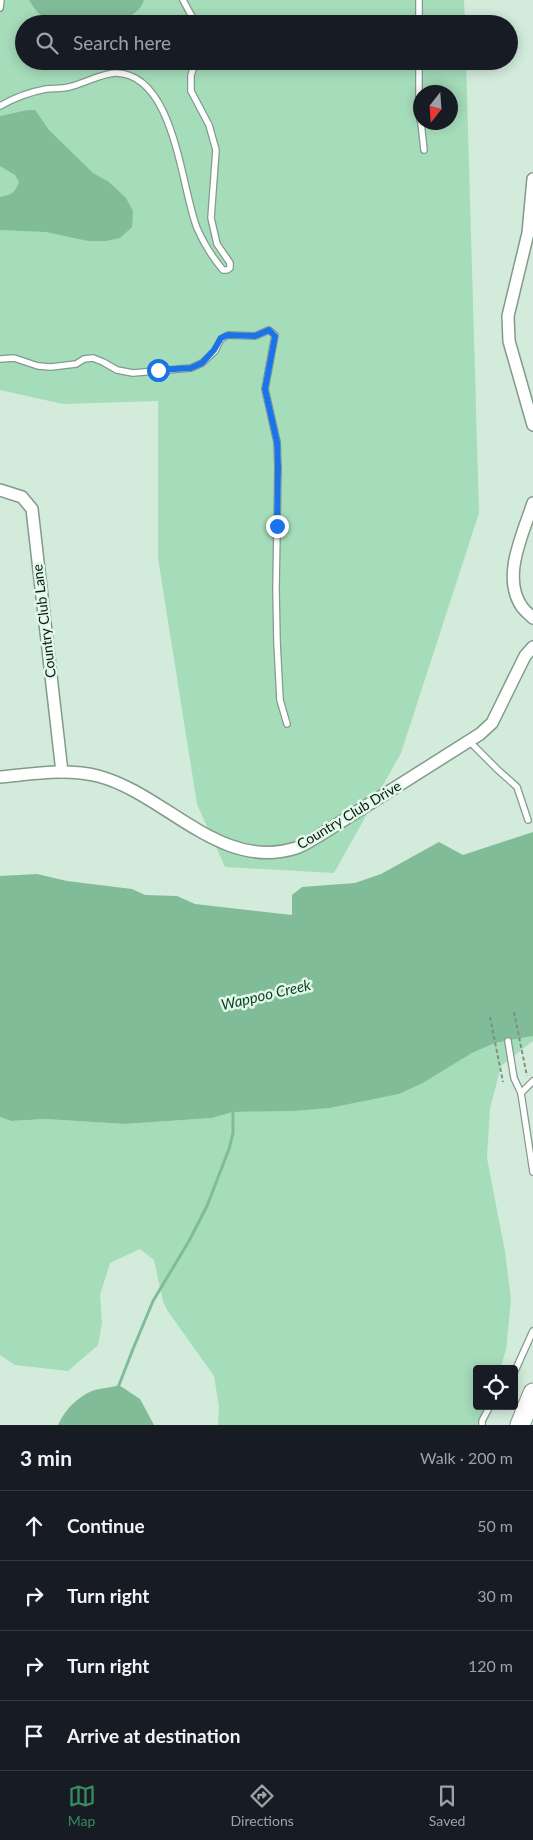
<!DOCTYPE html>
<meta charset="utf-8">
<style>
body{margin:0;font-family:Lato,sans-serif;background:#242831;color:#f1f3f6}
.controls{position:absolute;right:15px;bottom:15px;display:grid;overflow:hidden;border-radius:5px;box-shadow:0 2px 12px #0003}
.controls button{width:45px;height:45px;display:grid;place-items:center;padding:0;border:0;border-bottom:1px solid #363941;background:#171b24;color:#f1f3f6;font:25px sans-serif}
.compass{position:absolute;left:413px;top:85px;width:45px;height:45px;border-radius:50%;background:#171b24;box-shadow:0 2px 12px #0003;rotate:197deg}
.stop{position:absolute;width:15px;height:15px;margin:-11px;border:4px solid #1a73e8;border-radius:50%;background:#fff}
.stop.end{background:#1a73e8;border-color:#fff;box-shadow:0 1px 5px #0008}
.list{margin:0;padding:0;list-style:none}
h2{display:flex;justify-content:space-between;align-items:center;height:65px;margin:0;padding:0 20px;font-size:21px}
h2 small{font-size:16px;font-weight:400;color:#9ea1a6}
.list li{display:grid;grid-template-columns:32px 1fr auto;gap:15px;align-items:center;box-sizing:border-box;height:70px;padding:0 20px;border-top:1px solid #363941}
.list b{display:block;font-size:19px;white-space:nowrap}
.list em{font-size:16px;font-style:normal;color:#9ea1a6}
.icon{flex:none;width:28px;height:28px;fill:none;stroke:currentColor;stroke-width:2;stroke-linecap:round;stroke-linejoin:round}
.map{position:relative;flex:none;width:533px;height:1425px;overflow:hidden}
.search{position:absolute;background:#171b24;box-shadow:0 2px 12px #0003;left:15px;right:15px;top:15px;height:55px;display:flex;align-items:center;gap:12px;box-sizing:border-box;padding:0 18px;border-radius:28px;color:#9ea1a6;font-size:19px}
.sheet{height:345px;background:#171b24}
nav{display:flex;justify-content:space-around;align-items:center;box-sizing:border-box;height:70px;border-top:1px solid #363941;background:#171b24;font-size:14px;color:#9ea1a6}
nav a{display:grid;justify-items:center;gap:2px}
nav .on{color:#388c5f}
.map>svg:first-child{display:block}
.green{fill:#a5dcba;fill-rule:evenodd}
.water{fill:#81bc98}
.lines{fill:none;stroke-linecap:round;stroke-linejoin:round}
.stream{stroke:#81bc98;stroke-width:3}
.lane-casing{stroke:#839a8c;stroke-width:8}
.street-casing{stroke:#839a8c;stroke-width:14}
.primary-casing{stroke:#839a8c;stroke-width:21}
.path{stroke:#7e9084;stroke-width:2;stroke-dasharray:4 2.5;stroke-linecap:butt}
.lane{stroke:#fff;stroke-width:5.5}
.street{stroke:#fff;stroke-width:11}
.primary{stroke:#fff;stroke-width:19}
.route{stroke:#1a73e8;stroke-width:6}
.labels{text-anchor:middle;stroke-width:5;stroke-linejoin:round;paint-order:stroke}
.street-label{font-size:14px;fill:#0e1611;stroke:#e0f8e8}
.water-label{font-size:15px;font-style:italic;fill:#0f3e26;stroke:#e0f8e8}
</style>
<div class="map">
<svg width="533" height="1425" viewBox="0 0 533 1425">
<rect width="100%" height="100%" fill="#d2ebdb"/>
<g class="green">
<path d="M 0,0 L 464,0 L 465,24 L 24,24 L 24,61 L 466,61 L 479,513 L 401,753 L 334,873 L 225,867 L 197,804 L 158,558 L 158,401 L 63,404 L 0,390 ZM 420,92 L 450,92 L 450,122 L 420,122 Z"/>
<polygon points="533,1036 533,1041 501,1066 490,1109 487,1158 505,1252 511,1300 506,1350 500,1369 477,1369 477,1406 488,1406 477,1425 218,1425 219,1407 214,1376 167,1310 163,1301 154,1260 140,1249 110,1263 100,1295 102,1323 98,1345 68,1371 15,1365 0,1355 0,1117 11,1121 45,1119 125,1124 212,1118 233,1112 293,1111 399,1094 423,1083 472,1053 495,1043"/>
</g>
<g class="water">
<path d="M 29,0 L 144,0 C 136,29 76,24 52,24 C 42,18 35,10 29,0 Z"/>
<path d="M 28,110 L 35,110 L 49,130 L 93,173 L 109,182 L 126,198 L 133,211 L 132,227 L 120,238 L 106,241 L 88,241 L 46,232 L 0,230 L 0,197 C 11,195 15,193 19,182 L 15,175 L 0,166 L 0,116 Z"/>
<polygon points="533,832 533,1036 495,1043 472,1053 423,1083 399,1094 329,1108 293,1111 233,1112 212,1118 125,1124 45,1119 11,1121 0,1117 0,876 37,874 67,881 132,889 145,895 177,896 195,904 292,915 292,895 302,887 355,883 381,874 439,842 463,855"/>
<path d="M 119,1385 L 140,1399 L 154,1425 L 58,1425 C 65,1410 76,1398 92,1391 C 100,1388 111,1388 119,1385 Z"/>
</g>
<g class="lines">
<polyline class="stream" points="119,1385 133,1349 153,1301 189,1241 207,1206 229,1149 233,1133 233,1112"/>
<g class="lane-casing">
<g id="lane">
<polyline points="183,0 196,24"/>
<polyline points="419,0 419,24"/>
<polyline points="0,8 1,0"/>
<polyline points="419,61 419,105 420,120"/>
<path d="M 0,106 C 14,98 30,92 46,89 C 54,88 61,89 69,87 C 83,84 102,73 116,73 C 175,74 181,188 197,228 C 203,242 213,258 223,270 L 227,270 L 230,268 L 230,263 L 217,244 L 211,218 L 216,150 L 209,125 L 191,91 L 191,75 L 196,61"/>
<polyline points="421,122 424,150"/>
<polyline points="0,359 14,358 38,366 51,367 76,364 84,359 93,358 103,362 117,370 133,373 191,368 202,363 215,351 221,339 228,335 255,336 269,330 275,335 265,389 277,442 278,467 276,589 277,642 280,700 287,724"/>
<polyline points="469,741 498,770 517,787 528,820"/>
<polyline points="508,1041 514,1078 521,1093"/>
<polyline points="533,1081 521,1093 533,1172"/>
<polyline points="514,1373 533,1331"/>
<polyline points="482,1425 482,1421 490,1406"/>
</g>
</g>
<g class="street-casing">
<g id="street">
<polyline points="533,179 528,233 508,316 509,341 533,425"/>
<polyline points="0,490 22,497 32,509 62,772"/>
<path d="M 533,503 C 523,534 501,577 522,607 C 525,611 530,615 533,618"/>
<path d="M 0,777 C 33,774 66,768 98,776 C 166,794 220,872 296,848 C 303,846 310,841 317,837 L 480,734 L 492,723 L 525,656 L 533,647"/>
</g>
</g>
<g class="primary-casing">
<polyline id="primary" points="520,1425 533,1393"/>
</g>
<g class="path">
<polyline points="514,1012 527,1076"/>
<polyline points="490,1017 503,1082"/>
</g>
<use href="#lane" class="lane"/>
<use href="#street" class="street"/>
<use href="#primary" class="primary"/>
</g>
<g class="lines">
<polyline class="route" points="158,370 191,368 202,363 214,350 221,338 228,335 255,336 269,330 275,336 265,389 277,442 278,467 277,526"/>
</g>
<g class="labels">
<g class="street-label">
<text transform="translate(44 621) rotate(-97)" y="5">Country Club Lane</text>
<text transform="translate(349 815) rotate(-31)" y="5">Country Club Drive</text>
</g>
<g class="water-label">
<text transform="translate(266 995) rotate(-13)" y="5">Wappoo Creek</text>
</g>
</g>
</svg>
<div class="controls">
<button><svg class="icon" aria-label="locate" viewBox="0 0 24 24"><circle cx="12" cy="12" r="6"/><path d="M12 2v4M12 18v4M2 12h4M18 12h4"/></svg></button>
</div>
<svg class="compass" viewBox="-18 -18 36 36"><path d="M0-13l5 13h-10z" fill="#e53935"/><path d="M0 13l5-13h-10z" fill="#9ea1a6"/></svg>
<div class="stop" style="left:158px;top:370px"></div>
<div class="stop end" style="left:277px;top:526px"></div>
<div class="search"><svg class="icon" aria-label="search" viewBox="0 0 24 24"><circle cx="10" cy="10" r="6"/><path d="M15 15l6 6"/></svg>Search here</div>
</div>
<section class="sheet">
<h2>3 min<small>Walk · 200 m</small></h2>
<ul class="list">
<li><svg class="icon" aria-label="ahead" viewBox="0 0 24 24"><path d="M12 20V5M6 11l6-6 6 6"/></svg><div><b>Continue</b></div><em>50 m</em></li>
<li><svg class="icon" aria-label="right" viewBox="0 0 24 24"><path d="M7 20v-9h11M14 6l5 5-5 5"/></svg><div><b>Turn right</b></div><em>30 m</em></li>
<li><svg class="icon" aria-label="right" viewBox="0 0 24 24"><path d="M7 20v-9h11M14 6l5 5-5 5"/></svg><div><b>Turn right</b></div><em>120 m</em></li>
<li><svg class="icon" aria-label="arrive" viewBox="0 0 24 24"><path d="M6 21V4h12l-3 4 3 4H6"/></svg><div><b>Arrive at destination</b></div></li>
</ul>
</section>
<nav>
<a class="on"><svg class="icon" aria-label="map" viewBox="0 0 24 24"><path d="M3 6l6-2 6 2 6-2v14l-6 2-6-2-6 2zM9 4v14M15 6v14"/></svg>Map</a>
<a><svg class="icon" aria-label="directions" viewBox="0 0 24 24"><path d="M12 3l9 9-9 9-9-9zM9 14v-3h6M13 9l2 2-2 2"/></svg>Directions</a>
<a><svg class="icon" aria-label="saved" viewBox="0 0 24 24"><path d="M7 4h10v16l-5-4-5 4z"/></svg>Saved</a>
</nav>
